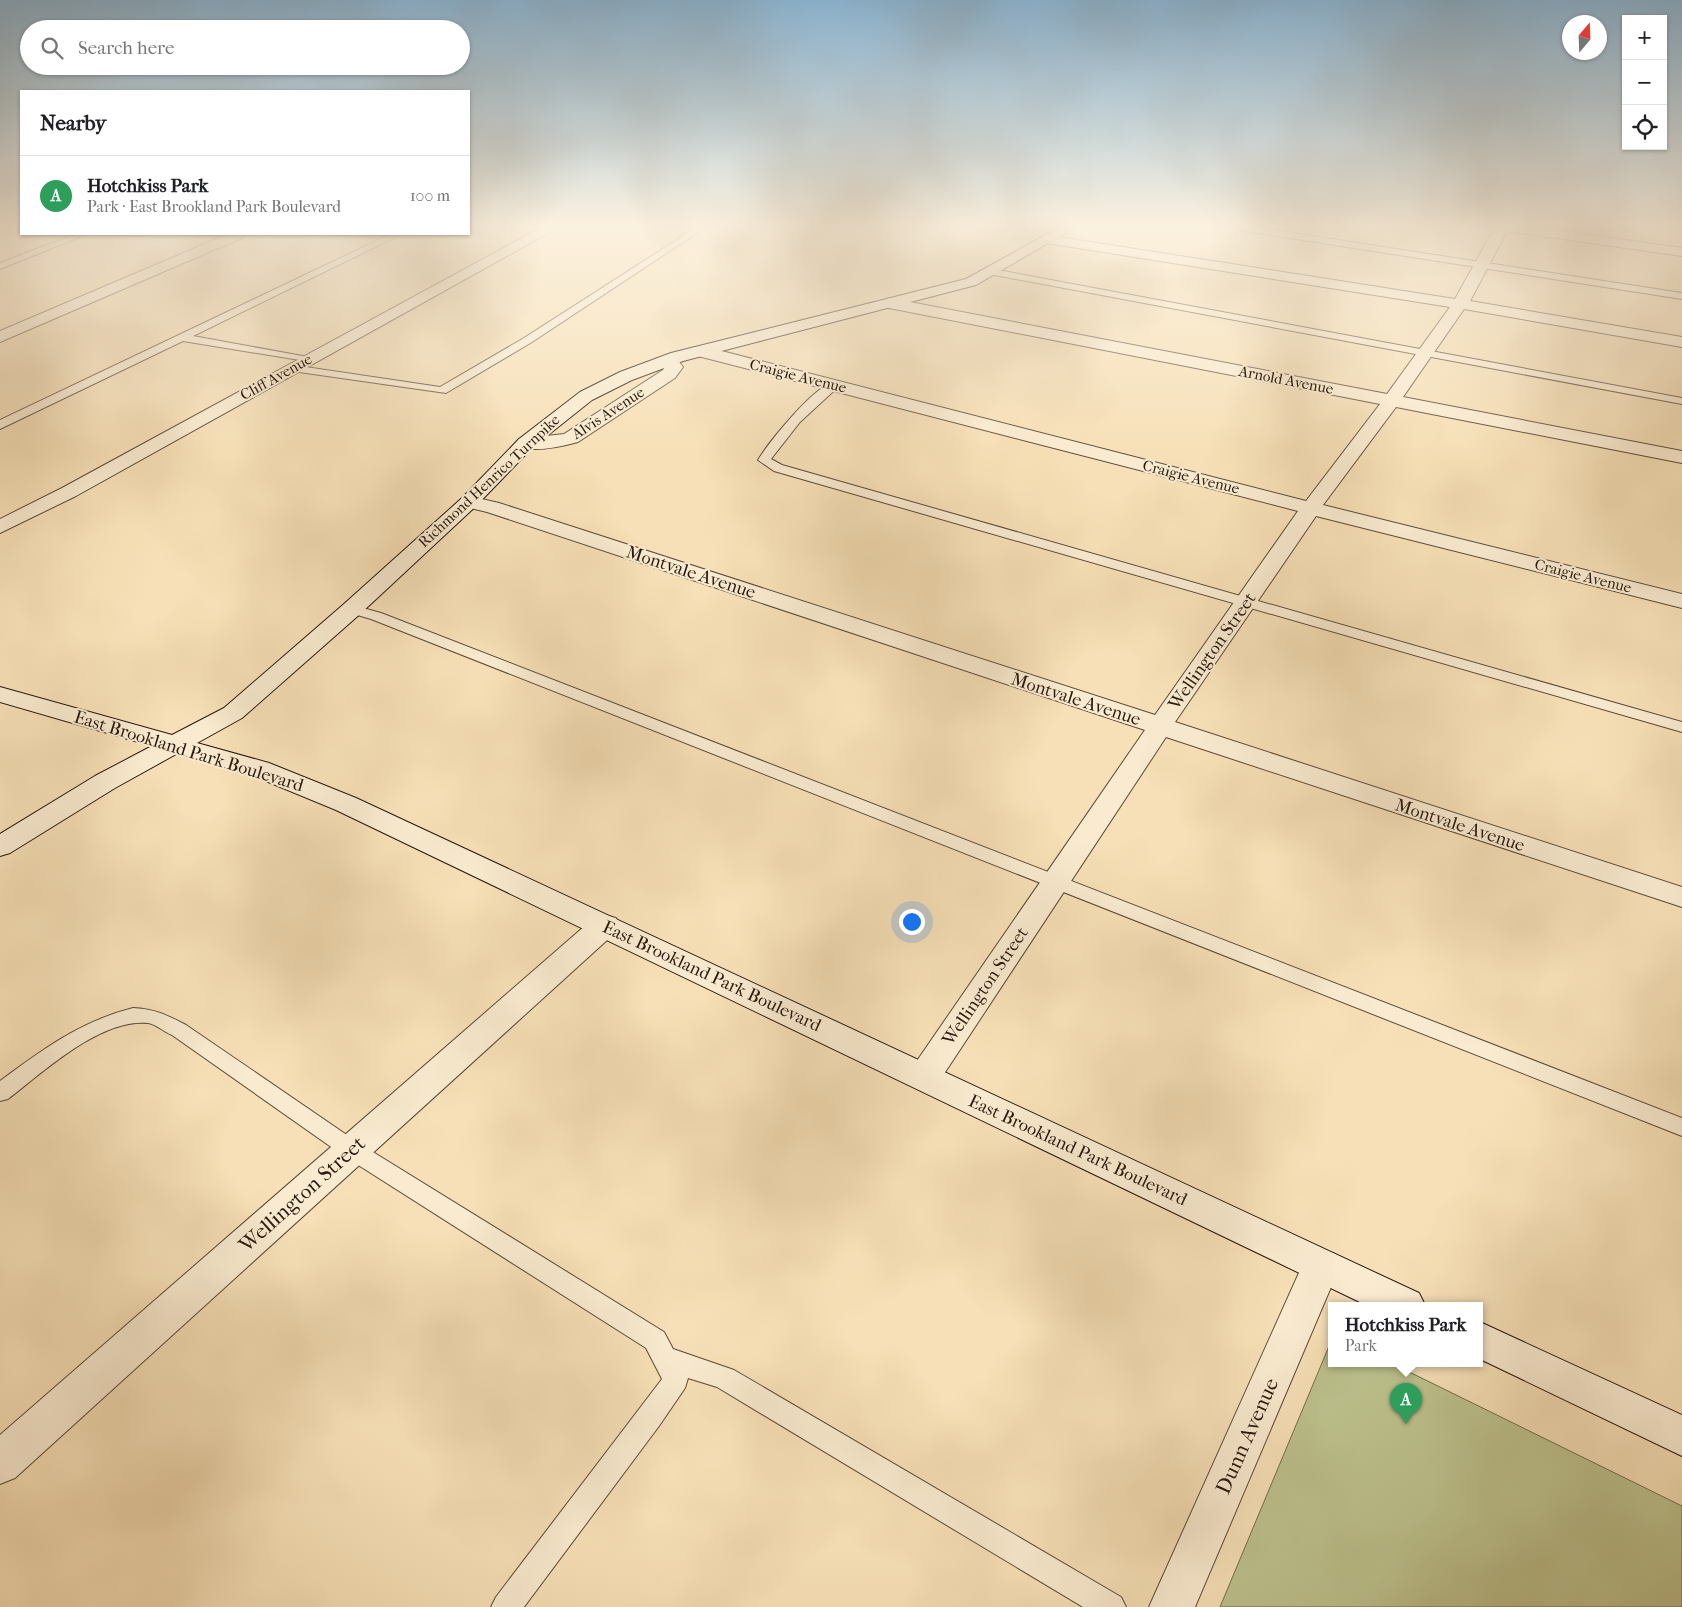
<!DOCTYPE html>
<meta charset="utf-8">
<style>
body{margin:0;font-family:"IM FELL French Canon",serif;background:#f6f6f6;color:#202124}
.controls{position:absolute;right:15px;top:15px;display:grid;overflow:hidden;border-radius:0px;box-shadow:0 1px 4px #0004}
.controls button{width:45px;height:45px;display:grid;place-items:center;padding:0;border:0;border-bottom:1px solid #e0e0e0;background:#fff;color:#202124;font:25px sans-serif}
.compass{position:absolute;left:1562px;top:15px;width:45px;height:45px;border-radius:50%;background:#fff;box-shadow:0 1px 4px #0004;rotate:19deg}
.you{position:absolute;left:911px;top:921px;width:18px;height:18px;margin:-12px;border:4px solid #fff;border-radius:50%;background:#1a73e8;box-shadow:0 0 0 8px #1a73e833}
.badge{display:grid;place-items:center;width:32px;height:32px;border-radius:50%;background:#8f2418;color:#fff;font-size:16px;font-weight:700}
.pin{position:absolute;translate:-50% -41px;filter:drop-shadow(0 1px 2px #0008)}
.pin::after{content:'';position:absolute;top:26px;width:18px;height:15px;background:inherit;clip-path:polygon(0 0,100% 0,50% 100%)}
.popup{position:absolute;left:1328px;top:1302px;width:155px;height:65px;box-sizing:border-box;display:grid;place-content:center;border-radius:0px;background:#fff;filter:drop-shadow(0 1px 4px #0005);font-size:16px;white-space:nowrap;color:#757577}
.popup b{font-size:19px;color:#202124}
.popup::after{content:'';position:absolute;left:50%;top:100%;margin-left:-10px;border:10px solid transparent;border-top-color:#fff}
.list{margin:0;padding:0;list-style:none}
h2{display:flex;justify-content:space-between;align-items:center;height:65px;margin:0;padding:0 20px;font-size:21px}
h2 small{font-size:16px;font-weight:400;color:#757577}
.list li{display:grid;grid-template-columns:32px 1fr auto;gap:15px;align-items:center;box-sizing:border-box;height:80px;padding:0 20px;border-top:1px solid #e0e0e0}
.list b{display:block;font-size:19px;white-space:nowrap}
.list p{margin:0;font-size:16px;white-space:nowrap;color:#757577}
.list em{font-size:16px;font-style:normal;color:#757577}
.icon{flex:none;width:28px;height:28px;fill:none;stroke:currentColor;stroke-width:2;stroke-linecap:round;stroke-linejoin:round}
.map{position:relative;flex:none;width:1682px;height:1607px;overflow:hidden}
.search{position:absolute;background:#fff;box-shadow:0 1px 4px #0004;left:20px;top:20px;width:450px;height:55px;display:flex;align-items:center;gap:12px;box-sizing:border-box;padding:0 18px;border-radius:28px;color:#757577;font-size:19px}
.panel{position:absolute;background:#fff;box-shadow:0 1px 4px #0004;left:20px;top:90px;width:450px;height:145px;border-radius:0px}
.map>svg:first-child{display:block}
.green{fill:#bdc28e;stroke:#736d4e}
.lines{fill:none;stroke-linecap:round;stroke-linejoin:round}
.lane-casing{stroke:#5c4a39;stroke-width:2}
.street-casing{stroke:#5c4a39;stroke-width:2}
.secondary-casing{stroke:#29180f;stroke-width:2}
.lane{fill:#faebd0;fill-rule:evenodd}
.street{fill:#faebd0;fill-rule:evenodd}
.secondary{fill:#faebd0;fill-rule:evenodd}
.labels{text-anchor:middle;stroke-width:4;stroke-linejoin:round;paint-order:stroke}
.far-street-label{font-size:15px;fill:#29180f;stroke:#faebd0}
.street-label{font-size:18px;fill:#29180f;stroke:#faebd0}
.near-street-label{font-size:21px;fill:#29180f;stroke:#faebd0}
</style>
<div class="map">
<svg width="1682" height="1607" viewBox="0 0 1682 1607">
<rect width="100%" height="100%" fill="#f7e0b7"/>
<filter id="stains"><feTurbulence type="fractalNoise" baseFrequency=".004" numOctaves="4"/><feColorMatrix values="0 0 0 0 .2 0 0 0 0 .09 0 0 0 0 .02 0 0 0 .5 -.17"/></filter>
<radialGradient id="worn" r=".72"><stop offset=".6" stop-color="#630" stop-opacity="0"/><stop offset="1" stop-color="#630" stop-opacity=".3"/></radialGradient>
<polygon class="green" points="1332,1339 1332,1363 1391,1363 1682,1506 1682,1607 1220,1607"/>
<g class="lines">
<g class="lane-casing">
<g id="lane">
<polygon points="697,227 706,227 532,342 446,393 292,371 287,368 292,365 440,387 524,338"/>
<polygon points="1234,227 1253,227 1682,293 1682,299 1238,230"/>
<polygon points="76,234 87,234 0,269 0,263"/>
<polygon points="391,234 402,234 193,336 308,357 313,360 312,362 183,341 0,429 0,420"/>
<polygon points="992,269 1682,398 1682,404 989,274 987,272"/>
<path d="M 834,382 L 838,383 L 838,387 L 800,422 L 771,459 L 782,465 L 1682,722 L 1682,732 L 774,471 L 758,460 C 769,442 814,386 834,382 Z"/>
<polygon points="352,605 381,613 1682,1118 1682,1136 371,619 347,612 345,609"/>
<path d="M 133,1008 C 155,1009 167,1015 186,1025 L 360,1144 L 664,1332 L 673,1349 L 734,1370 L 1121,1597 L 1126,1607 L 1083,1607 L 717,1387 L 688,1378 L 685,1388 L 659,1426 L 524,1607 L 491,1607 L 496,1597 L 662,1379 L 646,1348 L 344,1156 L 172,1035 C 164,1032 156,1024 148,1023 C 101,1018 43,1072 8,1099 L 0,1101 L 0,1081 C 42,1050 81,1021 133,1008 Z"/>
</g>
</g>
<g class="street-casing">
<g id="street">
<polygon points="542,227 559,227 76,496 0,533 0,519 62,488"/>
<polygon points="839,227 854,227 845,232 840,231"/>
<polygon points="1495,227 1534,227 1682,248 1682,256 1507,231 1470,301 1682,337 1682,347 1464,309 1403,397 1682,451 1682,463 1396,407 1323,505 1682,594 1682,608 1316,516 1175,722 1682,887 1682,907 1166,737 936,1086 924,1090 912,1086 907,1077 912,1068 1145,730 487,512 462,506 459,502 462,498 469,496 499,503 1155,715 1298,511 694,355 692,351 694,347 706,347 1306,501 1380,404 889,308 881,303 889,298 1387,394 1450,307 1046,243 1039,239 1046,235 1455,299"/>
<polygon points="228,234 246,234 244,237 0,342 0,331"/>
<path d="M 669,355 L 675,356 L 683,367 L 675,378 L 578,442 C 560,447 538,452 519,447 L 516,443 L 519,439 L 564,434 L 663,370 L 665,367 L 660,360 L 663,356 Z"/>
<polygon points="605,915 616,918 620,925 616,932 15,1478 0,1484 0,1435 594,918"/>
<polygon points="1321,1250 1335,1254 1340,1266 1195,1607 1149,1607 1302,1266 1307,1254"/>
</g>
</g>
<g class="secondary-casing">
<g id="secondary">
<polygon points="1060,227 1076,227 976,285 683,361 632,380 592,400 533,447 476,506 360,614 242,718 197,743 269,763 356,798 1419,1293 1425,1305 1366,1305 336,810 251,775 178,753 115,788 10,853 0,856 0,834 95,776 152,746 0,702 0,687 172,735 224,708 344,604 462,498 519,439 580,392 620,372 671,353 966,279"/>
<polygon points="1480,1322 1682,1415 1682,1456 1480,1359"/>
</g>
</g>
<use href="#lane" class="lane"/>
<use href="#street" class="street"/>
<use href="#secondary" class="secondary"/>
</g>
<linearGradient id="sky" x2="0" y2="1"><stop stop-color="#8bb6d5"/><stop offset="0.5" stop-color="#fbf1df"/><stop offset="1" stop-color="#fbf1df" stop-opacity="0"/></linearGradient>
<rect width="1682" height="452" fill="url(#sky)"/>
<g class="labels">
<g class="far-street-label">
<text transform="translate(798 376) rotate(14)" y="5">Craigie Avenue</text>
<text transform="translate(276 377) rotate(-29)" y="5">Cliff Avenue</text>
<text transform="translate(1286 380) rotate(11)" y="5">Arnold Avenue</text>
<text transform="translate(608 413) rotate(-33)" y="5">Alvis Avenue</text>
<text transform="translate(1191 477) rotate(14)" y="5">Craigie Avenue</text>
<text transform="translate(489 481) rotate(-43)" y="5">Richmond Henrico Turnpike</text>
<text transform="translate(1583 576) rotate(14)" y="5">Craigie Avenue</text>
</g>
<g class="street-label">
<text transform="translate(691 572) rotate(18)" y="6">Montvale Avenue</text>
<text transform="translate(1212 651) rotate(-55)" y="6">Wellington Street</text>
<text transform="translate(1076 699) rotate(18)" y="6">Montvale Avenue</text>
<text transform="translate(189 751) rotate(17)" y="6">East Brookland Park Boulevard</text>
<text transform="translate(1460 825) rotate(18)" y="6">Montvale Avenue</text>
<text transform="translate(712 976) rotate(25)" y="6">East Brookland Park Boulevard</text>
<text transform="translate(985 986) rotate(-56)" y="6">Wellington Street</text>
<text transform="translate(1078 1150) rotate(25)" y="6">East Brookland Park Boulevard</text>
</g>
<g class="near-street-label">
<text transform="translate(302 1194) rotate(-42)" y="7">Wellington Street</text>
<text transform="translate(1247 1436) rotate(-66)" y="7">Dunn Avenue</text>
</g>
</g>
<rect width="100%" height="100%" filter="url(#stains)"/>
<rect width="100%" height="100%" fill="url(#worn)"/>
</svg>
<div class="controls">
<button>+</button>
<button>−</button>
<button><svg class="icon" aria-label="locate" viewBox="0 0 24 24"><circle cx="12" cy="12" r="6"/><path d="M12 2v4M12 18v4M2 12h4M18 12h4"/></svg></button>
</div>
<svg class="compass" viewBox="-18 -18 36 36"><path d="M0-13l5 13h-10z" fill="#e53935"/><path d="M0 13l5-13h-10z" fill="#757577"/></svg>
<div class="you"></div>
<div class="pin badge" style="left:1406px;top:1424px;background:#2e9e5b">A</div>
<div class="popup"><b>Hotchkiss Park</b>Park</div>
<div class="search"><svg class="icon" aria-label="search" viewBox="0 0 24 24"><circle cx="10" cy="10" r="6"/><path d="M15 15l6 6"/></svg>Search here</div>
<section class="panel">
<h2>Nearby<small></small></h2>
<ul class="list">
<li><span class="badge" style="background:#2e9e5b">A</span><div><b>Hotchkiss Park</b><p>Park · East Brookland Park Boulevard</p></div><em>100 m</em></li>
</ul>
</section>
</div>
